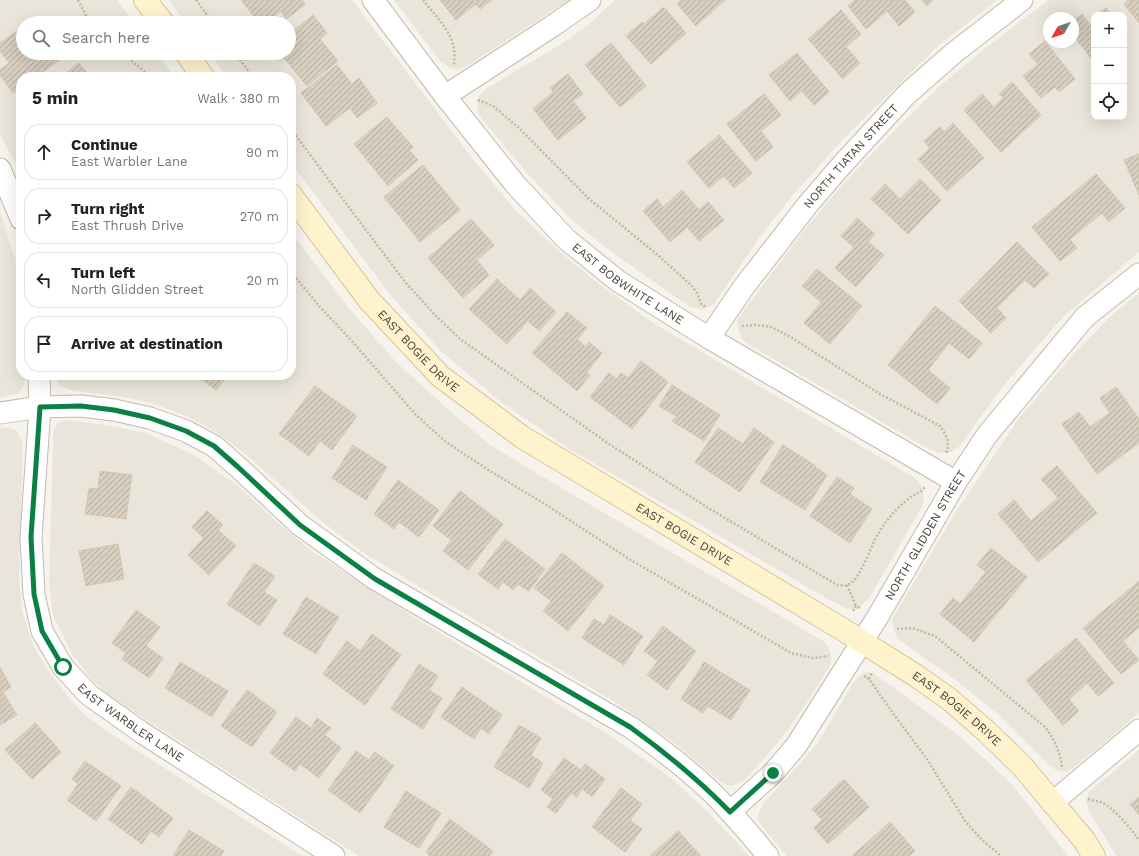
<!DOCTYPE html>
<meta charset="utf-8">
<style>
body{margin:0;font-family:"Work Sans",sans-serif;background:#f6f6f6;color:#222}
.controls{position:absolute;right:12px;top:12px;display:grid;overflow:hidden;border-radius:8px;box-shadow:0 4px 16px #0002}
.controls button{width:36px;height:36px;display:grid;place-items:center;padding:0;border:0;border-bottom:1px solid #e0e0e0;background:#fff;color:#222;font:20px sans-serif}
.compass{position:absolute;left:1043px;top:12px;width:36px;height:36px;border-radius:50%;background:#fff;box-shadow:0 4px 16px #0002;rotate:230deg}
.stop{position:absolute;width:12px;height:12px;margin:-9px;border:3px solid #0b8043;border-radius:50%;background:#fff}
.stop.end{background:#0b8043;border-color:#fff;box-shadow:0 1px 4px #0008}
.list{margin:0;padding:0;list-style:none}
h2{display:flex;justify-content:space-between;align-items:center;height:52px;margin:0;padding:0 16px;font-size:17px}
h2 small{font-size:13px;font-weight:400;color:#767676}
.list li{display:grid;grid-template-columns:26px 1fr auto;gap:12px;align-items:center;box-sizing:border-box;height:56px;margin:0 8px 8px;padding:0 8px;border:1px solid #e0e0e0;border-radius:16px}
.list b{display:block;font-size:15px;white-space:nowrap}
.list p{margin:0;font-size:13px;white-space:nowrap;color:#767676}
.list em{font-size:13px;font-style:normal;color:#767676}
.icon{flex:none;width:22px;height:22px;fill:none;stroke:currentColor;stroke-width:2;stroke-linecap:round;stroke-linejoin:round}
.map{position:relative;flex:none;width:1139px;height:856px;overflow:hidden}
.search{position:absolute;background:#fff;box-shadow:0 4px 16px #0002;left:16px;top:16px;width:280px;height:44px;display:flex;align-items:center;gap:10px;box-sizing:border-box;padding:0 14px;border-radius:22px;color:#767676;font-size:15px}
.panel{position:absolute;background:#fff;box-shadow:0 4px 16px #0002;left:16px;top:72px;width:280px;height:308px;border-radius:16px}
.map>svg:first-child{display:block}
.residential{fill:#eae5da;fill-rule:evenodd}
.building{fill:url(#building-hatch);stroke:#d3c7b4}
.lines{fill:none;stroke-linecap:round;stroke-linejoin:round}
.street-casing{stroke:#c2bbae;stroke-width:23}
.secondary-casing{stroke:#d6c79b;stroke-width:24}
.path{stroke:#c4b79f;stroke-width:2.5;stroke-dasharray:2 2;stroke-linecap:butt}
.street{stroke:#fff;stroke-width:21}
.secondary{stroke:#fff3cd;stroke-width:22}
.route{stroke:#0b8043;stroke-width:5}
.labels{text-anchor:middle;stroke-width:3.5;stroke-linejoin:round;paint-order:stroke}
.street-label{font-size:12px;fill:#4b4439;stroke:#fff}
</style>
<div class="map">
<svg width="1139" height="856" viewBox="0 0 1139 856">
<defs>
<pattern id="building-hatch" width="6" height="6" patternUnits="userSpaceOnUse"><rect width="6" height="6" fill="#d8cfc1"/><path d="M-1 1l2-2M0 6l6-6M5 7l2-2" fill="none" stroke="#b1aa9e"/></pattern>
</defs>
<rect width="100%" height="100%" fill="#f6f3ec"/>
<g class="residential">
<polygon points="0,0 117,0 134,23 23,23 23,53 157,53 175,77 21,77 21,173 0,135"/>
<polygon points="169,0 352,0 472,158 515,210 559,251 598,283 653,323 915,478 921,485 924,497 922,507 869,598 858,609 848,609 828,599 568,448 501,402 441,351 393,298 291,163 291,77 227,77 209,53 289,53 289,23 186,23"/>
<polygon points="394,0 569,0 467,66 458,69 450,68 440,61"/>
<polygon points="615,0 997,0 938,46 844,138 793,195 759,238 714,304 704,309 690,307 620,258 574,222 526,172 479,115 477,108 478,97 487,88 565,42 588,25"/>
<path d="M 1048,0 L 1139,0 L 1139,252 L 1063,317 L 1029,356 L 1000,390 L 960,446 L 951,452 L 940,453 L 927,448 L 748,344 L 741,338 L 739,332 L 737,322 L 741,314 L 803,232 L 842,185 L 897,128 L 941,85 L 982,51 ZM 1094,15 L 1124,15 L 1124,117 L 1094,117 ZM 1049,18 L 1073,18 L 1073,42 L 1049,42 Z"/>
<polygon points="0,211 15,259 21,306 21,375 25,375 25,378 23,387 17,394 0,398"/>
<polygon points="291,232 352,312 396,362 450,411 489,444 531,470 823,641 828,646 831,655 831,664 804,707 779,741 755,769 744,780 732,786 722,783 674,743 615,702 418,586 361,551 324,523 245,454 217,433 187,416 151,403 118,396 73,391 60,386 56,379 55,375 291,375"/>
<polygon points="1139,293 1139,713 1075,767 1066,772 1056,770 1049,765 999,715 954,679 897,638 893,628 892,619 954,515 1020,417 1072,356 1112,315"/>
<polygon points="65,420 106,425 146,433 194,455 238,486 281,525 313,552 425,624 606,733 671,778 706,810 749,856 359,856 109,696 92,680 72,654 53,615 49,584 53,438 54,428 58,423"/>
<polygon points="0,428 9,428 16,430 23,443 19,577 22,611 33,645 50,673 68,697 85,715 105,730 302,856 0,856"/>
<polygon points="866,672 873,673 957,734 1012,784 1068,856 787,856 761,825 758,820 759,812 765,801 789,776 817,744 853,683 858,677"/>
<polygon points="1139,750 1139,856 1117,856 1090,814 1086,801 1089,792"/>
</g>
<g class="building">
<polygon points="241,0 302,0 305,5 286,19 281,11 265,23 259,23"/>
<polygon points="440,0 492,0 480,9 476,4 456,20"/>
<polygon points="681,0 725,0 696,26 677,4"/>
<polygon points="855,0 905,0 915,12 899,26 887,11 866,29 848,6"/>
<polygon points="922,0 933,0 927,6"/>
<polygon points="1128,0 1139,0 1139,23 1124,4"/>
<polygon points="664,7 686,33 651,64 626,36 642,22 644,24"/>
<polygon points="1106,8 1112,15 1096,15"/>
<polygon points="841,10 861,34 846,47 860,63 843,79 808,39"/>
<polygon points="1082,14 1093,28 1094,28 1094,62 1073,35 1073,21"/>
<polygon points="313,15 327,33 320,39 338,61 307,86 280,53 289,53 289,34"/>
<polygon points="23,27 23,53 65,53 67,55 35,77 21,77 21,87 13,93 0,75 0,70 9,63 0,51 0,43"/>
<polygon points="1045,41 1075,79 1059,92 1055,87 1041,98 1023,76 1038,64 1029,54"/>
<polygon points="611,43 646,86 620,107 585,65"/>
<polygon points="797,53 829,92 814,105 802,91 790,101 769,75"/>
<polygon points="79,63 90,77 61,77"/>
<polygon points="337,65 352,84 359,78 377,103 357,118 350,108 326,126 301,93"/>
<polygon points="568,74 583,94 573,101 586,118 558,140 533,109 553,92 550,88"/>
<polygon points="1012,82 1041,115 1001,152 964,110 982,94 994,107 1003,98 999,94"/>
<polygon points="764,94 781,115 761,131 773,147 756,161 727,124"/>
<polygon points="387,117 413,147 409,150 418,160 388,186 354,144"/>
<polygon points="953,123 984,158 947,191 918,159 930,148 924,141 940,127 944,132"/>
<polygon points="719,135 752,173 734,188 724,176 709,188 687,162"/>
<polygon points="1139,154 1139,195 1124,160"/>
<polygon points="423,165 460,210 420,242 384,197"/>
<polygon points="1096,174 1125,208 1109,222 1102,213 1070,239 1077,248 1060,261 1032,227"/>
<polygon points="920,179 941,200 908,234 871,199 885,184 900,199"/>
<polygon points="682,190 699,210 708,202 724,220 699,241 687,227 670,242 643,211 657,199 663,207"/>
<polygon points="857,218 875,234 868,242 884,255 856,287 835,268 854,247 841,236"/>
<polygon points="471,219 494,245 477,260 489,275 463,298 428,258"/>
<polygon points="1017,242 1049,274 1034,288 1025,280 997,308 1006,318 991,333 959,301"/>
<polygon points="817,269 862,306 830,344 804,323 821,302 802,286"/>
<polygon points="497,279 520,300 530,288 556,312 539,331 528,321 507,344 469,309"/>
<polygon points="935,306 982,343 969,359 949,343 928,370 950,388 937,404 888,365"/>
<polygon points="567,312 587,328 577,339 586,347 589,342 602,353 587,372 590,375 577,391 532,353"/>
<polygon points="641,361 668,382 632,429 590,397 609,373 617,379 621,373 628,378"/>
<polygon points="196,375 228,375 216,390"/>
<polygon points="672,385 720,415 704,441 672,421 676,416 659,406"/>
<polygon points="315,386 357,416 332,450 320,441 309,456 279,434"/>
<polygon points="1116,387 1139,419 1139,443 1097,474 1062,424 1079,412 1090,427 1110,413 1100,398"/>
<polygon points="718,428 743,444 754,428 774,442 740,492 695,462"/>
<polygon points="353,445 387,467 366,500 332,478"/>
<polygon points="783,445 816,466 815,467 827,475 805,510 760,482"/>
<polygon points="1057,466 1097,513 1038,562 998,514 1014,500 1031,521 1058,498 1041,479"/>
<polygon points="100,471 132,475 126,519 85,514 89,488 98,489"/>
<polygon points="837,477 854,488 850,494 872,509 850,543 810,516"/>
<polygon points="398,480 439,510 419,537 399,522 394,529 374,514"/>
<polygon points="460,491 503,524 468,570 443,551 451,540 433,526"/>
<polygon points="207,511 223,525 218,530 236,546 209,575 188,555 204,538 192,527"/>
<polygon points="505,539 545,569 529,591 518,584 513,590 503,582 498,589 478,574"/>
<polygon points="118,544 124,579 86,586 79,551"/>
<polygon points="991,548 1027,577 974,642 940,614 953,598 960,604 986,572 977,565"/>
<polygon points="562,553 604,586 568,631 543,611 551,601 534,588"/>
<polygon points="254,563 275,576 264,592 277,600 260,626 227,604"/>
<polygon points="1139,581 1139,627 1123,641 1139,660 1121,674 1083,628"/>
<polygon points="306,597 339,617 316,654 283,634"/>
<polygon points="136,610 160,627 146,646 163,658 149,678 122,659 126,653 112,643"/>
<polygon points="610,615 643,636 624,665 582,638 594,619 604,625"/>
<polygon points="663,626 696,651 667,690 647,675 658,661 644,651"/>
<polygon points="372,634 401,655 365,705 323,674 347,641 360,651"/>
<polygon points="1076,638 1114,683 1098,696 1087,683 1069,699 1079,711 1063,725 1026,680"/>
<polygon points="180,662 228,691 212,717 165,688"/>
<polygon points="704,662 750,690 731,720 708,706 703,713 681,699"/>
<polygon points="419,664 438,676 429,690 442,698 423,729 391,709"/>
<polygon points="0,667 11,687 3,692 17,715 0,725"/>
<polygon points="462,687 502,715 489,734 481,728 474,739 441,717"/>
<polygon points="247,690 277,712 252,747 221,726"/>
<polygon points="296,717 311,728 317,718 331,728 325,735 341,748 319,778 300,764 295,771 270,753"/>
<polygon points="35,723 61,752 32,779 5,750"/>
<polygon points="519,725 541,738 531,755 543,763 529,788 494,767"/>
<polygon points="356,751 369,760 375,752 394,766 360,813 328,790"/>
<polygon points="564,758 581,770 585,764 605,779 592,797 582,789 577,797 571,793 556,813 547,807 553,799 541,790"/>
<polygon points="85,761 121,786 96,821 67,800 78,784 72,779"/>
<polygon points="844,779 869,807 828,844 814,828 822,820 812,809"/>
<polygon points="131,787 173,818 159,837 151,831 142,844 108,819"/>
<polygon points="621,788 642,804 630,820 642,829 625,852 592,827"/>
<polygon points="406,791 441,813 419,848 384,827"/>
<polygon points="1139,797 1139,815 1130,804"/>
<polygon points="450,819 493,851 489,856 430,856 426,852"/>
<polygon points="890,822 915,851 909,856 852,856"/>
<polygon points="189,830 224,851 221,856 173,856"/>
<polygon points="678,831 701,856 650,856"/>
</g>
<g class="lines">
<g class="street-casing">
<g id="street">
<path id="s1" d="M 373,0 L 445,96 L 515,184 L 566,239 L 618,281 L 709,338 L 956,482"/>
<polyline points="445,96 551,27 590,0"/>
<polyline points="0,169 21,219"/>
<path id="s2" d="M 709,338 L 743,288 L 809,203 L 840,167 L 907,94 L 955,52 L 1022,0"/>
<path id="s3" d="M 39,375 L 40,407 L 31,537 L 34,594 L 42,631 L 63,667 L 89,695 L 141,732 L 334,856"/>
<path d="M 0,413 L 40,407 L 81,406 L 114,410 L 150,418 L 186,431 L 214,446 L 238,467 L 300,525 L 375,579 L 630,727 C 656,745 681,764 705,786 C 728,807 748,832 768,856"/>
<polyline points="1052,803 1139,730"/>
<path id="s4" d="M 730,812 L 773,773 L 796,746 L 877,618 L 956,482 L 987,435 L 1085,317 L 1139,274"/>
</g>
</g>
<g class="secondary-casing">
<g id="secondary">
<polyline points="145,0 163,23"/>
<polyline points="186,53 203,77"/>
<path id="s5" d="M 291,195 L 369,300 L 440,376 L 522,437 L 842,629 L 915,675 L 949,699 L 986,731 L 1022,766 L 1084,840 L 1094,856"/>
</g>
</g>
<g class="path">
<polyline points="78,0 90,23"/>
<polyline points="196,0 213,23"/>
<path d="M 423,0 C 434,14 452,31 454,50 C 455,55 454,61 454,66"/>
<polyline points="122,53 151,77"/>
<polyline points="235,53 253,77"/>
<polyline points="478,100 493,106 519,128 588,198 659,256 691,285 697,293 701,304 706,307"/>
<path d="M 291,129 L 363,226 L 406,283 L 435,315 L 460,339 L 609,444 L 710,509 L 837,585 C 840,585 844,586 847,585 C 860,582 871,545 878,534 C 886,520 896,509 908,499 C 914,494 921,493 925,487"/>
<polyline points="291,272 320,307 351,340 416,415 446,442 490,471 545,504 629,559 791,653 813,658 828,656"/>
<path d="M 742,326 L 755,325 L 771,327 L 789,336 L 880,394 L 940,426 C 946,434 951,444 946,453"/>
<polyline points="847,585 856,606"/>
<polyline points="853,611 856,606 860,608"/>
<path d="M 897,629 L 912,628 L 935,636 L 1045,727 C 1055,740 1060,752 1062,767"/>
<polyline points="864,676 869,679 895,716 927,759 965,821 982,840 1001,856"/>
<polyline points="869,679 872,672"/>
<path d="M 1088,799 C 1093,801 1099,801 1103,803 C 1118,812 1129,827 1139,840"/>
</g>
<use href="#street" class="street"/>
<use href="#secondary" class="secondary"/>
</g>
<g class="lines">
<path class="route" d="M 63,667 L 42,631 L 34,594 L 31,537 L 40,407 L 81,406 L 114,410 L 150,418 L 186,431 L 214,446 L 238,467 L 300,525 L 375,579 L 630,727 C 666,753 699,780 730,812 L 773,773"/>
</g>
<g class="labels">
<g class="street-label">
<text dy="4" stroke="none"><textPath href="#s2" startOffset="231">NORTH TIATAN STREET</textPath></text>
<text dy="4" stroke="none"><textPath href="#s1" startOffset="384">EAST BOBWHITE LANE</textPath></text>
<text dy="4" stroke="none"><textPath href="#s5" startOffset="202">EAST BOGIE DRIVE</textPath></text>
<text dy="4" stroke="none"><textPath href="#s5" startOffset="526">EAST BOGIE DRIVE</textPath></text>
<text dy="4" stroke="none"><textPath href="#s4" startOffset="341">NORTH GLIDDEN STREET</textPath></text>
<text dy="4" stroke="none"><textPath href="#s5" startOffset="850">EAST BOGIE DRIVE</textPath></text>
<text dy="4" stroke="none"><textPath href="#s3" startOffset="387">EAST WARBLER LANE</textPath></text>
</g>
</g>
</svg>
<div class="controls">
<button>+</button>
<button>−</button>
<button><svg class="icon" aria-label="locate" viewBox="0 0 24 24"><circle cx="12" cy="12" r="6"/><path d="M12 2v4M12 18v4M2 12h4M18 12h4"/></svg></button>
</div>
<svg class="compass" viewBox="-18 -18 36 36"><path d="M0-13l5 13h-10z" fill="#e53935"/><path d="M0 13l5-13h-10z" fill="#767676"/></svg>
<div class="stop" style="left:63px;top:667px"></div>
<div class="stop end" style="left:773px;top:773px"></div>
<div class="search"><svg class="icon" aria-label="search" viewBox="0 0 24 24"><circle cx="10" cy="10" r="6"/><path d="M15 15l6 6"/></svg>Search here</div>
<section class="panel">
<h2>5 min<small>Walk · 380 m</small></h2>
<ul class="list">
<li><svg class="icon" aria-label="ahead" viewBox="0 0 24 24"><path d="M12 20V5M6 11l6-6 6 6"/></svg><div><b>Continue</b><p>East Warbler Lane</p></div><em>90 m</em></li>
<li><svg class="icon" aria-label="right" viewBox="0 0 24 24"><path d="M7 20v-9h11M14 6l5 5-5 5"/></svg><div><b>Turn right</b><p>East Thrush Drive</p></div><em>270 m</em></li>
<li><svg class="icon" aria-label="left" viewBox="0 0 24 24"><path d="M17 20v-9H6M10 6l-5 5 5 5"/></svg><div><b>Turn left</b><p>North Glidden Street</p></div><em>20 m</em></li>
<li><svg class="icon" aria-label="arrive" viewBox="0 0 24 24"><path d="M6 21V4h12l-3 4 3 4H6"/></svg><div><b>Arrive at destination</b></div></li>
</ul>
</section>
</div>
